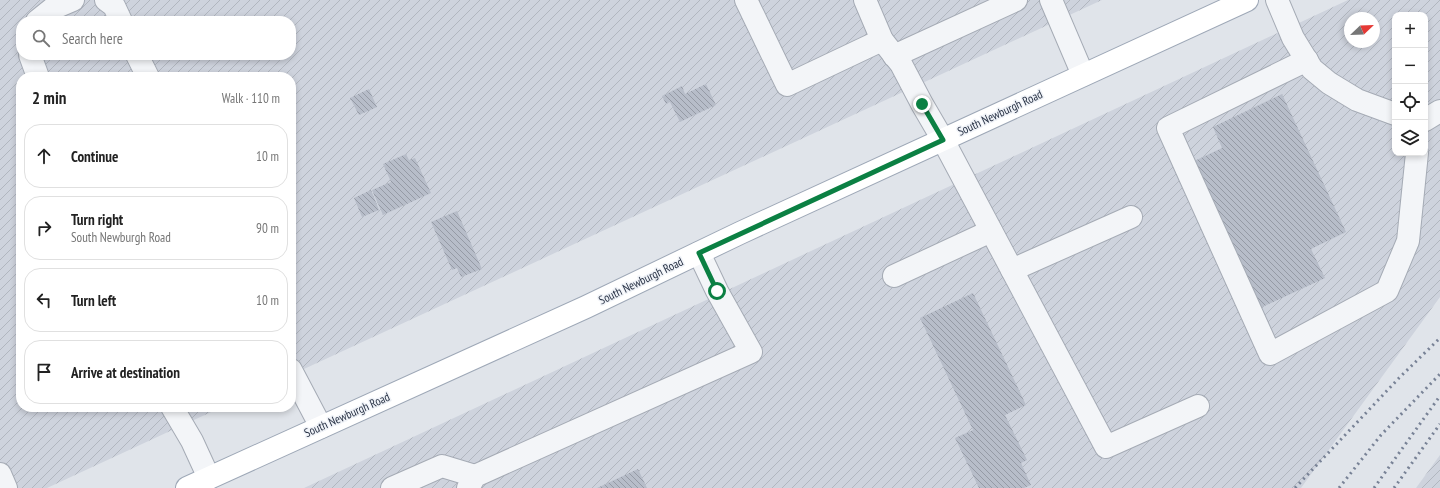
<!DOCTYPE html>
<meta charset="utf-8">
<style>
body{margin:0;font-family:"PT Sans Narrow",sans-serif;background:#f2f2f2;color:#222}
.controls{position:absolute;right:12px;top:12px;display:grid;overflow:hidden;border-radius:8px;box-shadow:0 2px 6px #0003}
.controls button{width:36px;height:36px;display:grid;place-items:center;padding:0;border:0;border-bottom:1px solid #e0e0e0;background:#fff;color:#222;font:20px sans-serif}
.compass{position:absolute;left:1344px;top:12px;width:36px;height:36px;border-radius:50%;background:#fff;box-shadow:0 2px 6px #0003;rotate:67deg}
.stop{position:absolute;width:12px;height:12px;margin:-9px;border:3px solid #0b8043;border-radius:50%;background:#fff}
.stop.end{background:#0b8043;border-color:#fff;box-shadow:0 1px 4px #0008}
.list{margin:0;padding:0;list-style:none}
h2{display:flex;justify-content:space-between;align-items:center;height:52px;margin:0;padding:0 16px;font-size:17px}
h2 small{font-size:13px;font-weight:400;color:#767676}
.list li{display:grid;grid-template-columns:26px 1fr auto;gap:12px;align-items:center;box-sizing:border-box;height:64px;margin:0 8px 8px;padding:0 8px;border:1px solid #e0e0e0;border-radius:16px}
.list b{display:block;font-size:15px;white-space:nowrap}
.list p{margin:0;font-size:13px;white-space:nowrap;color:#767676}
.list em{font-size:13px;font-style:normal;color:#767676}
.icon{flex:none;width:22px;height:22px;fill:none;stroke:currentColor;stroke-width:2;stroke-linecap:round;stroke-linejoin:round}
.map{position:relative;flex:none;width:1440px;height:488px;overflow:hidden}
.search{position:absolute;background:#fff;box-shadow:0 2px 6px #0003;left:16px;top:16px;width:280px;height:44px;display:flex;align-items:center;gap:10px;box-sizing:border-box;padding:0 14px;border-radius:16px;color:#767676;font-size:15px}
.panel{position:absolute;background:#fff;box-shadow:0 2px 6px #0003;left:16px;top:72px;width:280px;height:340px;border-radius:16px}
.map>svg:first-child{display:block}
.industrial{fill:url(#industrial-furrows);fill-rule:evenodd}
.building{fill:url(#building-back-hatch)}
.lines{fill:none;stroke-linecap:round;stroke-linejoin:round}
.minor-casing{stroke:#a5abb5;stroke-width:24}
.major-casing{stroke:#9ea8b7;stroke-width:24}
.minor{stroke:#f3f5f8;stroke-width:22}
.major{stroke:#fff;stroke-width:22}
.rail{stroke:#788296;stroke-width:3;stroke-dasharray:2 4;stroke-linecap:butt}
.route{stroke:#0b8043;stroke-width:5}
.labels{text-anchor:middle;stroke-width:3;stroke-linejoin:round;paint-order:stroke}
.street-label{font-size:12px;fill:#273144;stroke:#f0f3f8}
</style>
<div class="map">
<svg width="1440" height="488" viewBox="0 0 1440 488">
<defs>
<pattern id="industrial-furrows" width="10" height="10" patternUnits="userSpaceOnUse"><rect width="10" height="10" fill="#ced3dd"/><path d="M-1 1l2-2M0 10L10 0M9 11l2-2" fill="none" stroke="#b1b6bf"/></pattern>
<pattern id="building-back-hatch" width="6" height="6" patternUnits="userSpaceOnUse"><rect width="6" height="6" fill="#b7bdc9"/><path d="M-1 5l2 2M0 0l6 6M5-1l2 2" fill="none" stroke="#959aa5"/></pattern>
</defs>
<rect width="100%" height="100%" fill="#e0e4ea"/>
<g class="industrial">
<path d="M 0,0 L 1102,0 L 291,375 L 291,77 L 21,77 L 21,407 L 222,407 L 47,488 L 0,488 ZM 21,21 L 291,21 L 291,55 L 21,55 Z"/>
<path d="M 1348,0 L 1440,0 L 1440,297 L 1301,488 L 304,488 ZM 1395,15 L 1425,15 L 1425,153 L 1395,153 ZM 1350,18 L 1374,18 L 1374,42 L 1350,42 Z"/>
<polygon points="1440,455 1440,488 1416,488"/>
</g>
<g class="building">
<polygon points="706,84 716,105 680,122 670,102 666,104 662,96 682,86 685,94"/>
<polygon points="369,89 377,107 359,115 350,98"/>
<polygon points="1282,94 1346,232 1311,249 1325,278 1256,310 1188,164 1222,148 1213,127"/>
<polygon points="406,154 409,160 415,158 431,193 383,215 372,190 391,182 383,164"/>
<polygon points="371,190 379,210 362,217 354,198"/>
<polygon points="457,211 482,269 461,277 457,268 452,270 431,222"/>
<polygon points="973,293 1026,405 1005,415 1027,460 1021,463 1031,485 1024,488 979,488 955,438 973,430 920,318"/>
<polygon points="638,469 647,488 597,488"/>
</g>
<g class="lines">
<g class="minor-casing">
<g id="minor">
<polyline points="106,0 114,6 121,21"/>
<polyline points="746,0 787,85 882,40"/>
<polyline points="865,0 882,40 901,64 922,104 943,140 1106,447 1198,406"/>
<polyline points="1051,0 1083,75"/>
<polyline points="1277,0 1293,38 1312,69 1329,83 1357,100 1395,114"/>
<polyline points="37,21 52,9 73,0"/>
<polyline points="30,55 38,77"/>
<polyline points="137,55 148,77"/>
<polyline points="894,56 1016,0"/>
<polyline points="1307,60 1168,128 1270,354 1387,291 1408,241 1417,153"/>
<polyline points="1425,120 1440,111"/>
<polyline points="1012,270 1131,217"/>
<polyline points="894,276 991,231"/>
<polyline points="291,370 321,427"/>
<polyline points="172,407 192,441 209,478"/>
<polyline points="0,474 6,488"/>
<polyline points="392,488 442,466 475,476"/>
<polyline points="468,488 475,476 751,352 717,291 699,253"/>
</g>
</g>
<g class="major-casing">
<polyline id="major" points="187,488 586,307 740,233 1247,0"/>
</g>
<use href="#minor" class="minor"/>
<use href="#major" class="major"/>
<g class="rail">
<polyline points="1295,488 1399,378 1440,338"/>
<polyline points="1339,488 1381,435 1440,374"/>
<polyline points="1374,488 1440,396"/>
<polyline points="1394,488 1440,424"/>
</g>
</g>
<g class="lines">
<polyline class="route" points="717,291 699,253 943,140 922,104"/>
</g>
<g class="labels">
<g class="street-label">
<text transform="translate(1000 113) rotate(-25)" y="4">South Newburgh Road</text>
<text transform="translate(641 281) rotate(-26)" y="4">South Newburgh Road</text>
<text transform="translate(347 415) rotate(-24)" y="4">South Newburgh Road</text>
</g>
</g>
</svg>
<div class="controls">
<button>+</button>
<button>−</button>
<button><svg class="icon" aria-label="locate" viewBox="0 0 24 24"><circle cx="12" cy="12" r="6"/><path d="M12 2v4M12 18v4M2 12h4M18 12h4"/></svg></button>
<button><svg class="icon" aria-label="layers" viewBox="0 0 24 24"><path d="M12 4l9 5-9 5-9-5zM3 14l9 5 9-5"/></svg></button>
</div>
<svg class="compass" viewBox="-18 -18 36 36"><path d="M0-13l5 13h-10z" fill="#e53935"/><path d="M0 13l5-13h-10z" fill="#767676"/></svg>
<div class="stop" style="left:717px;top:291px"></div>
<div class="stop end" style="left:922px;top:104px"></div>
<div class="search"><svg class="icon" aria-label="search" viewBox="0 0 24 24"><circle cx="10" cy="10" r="6"/><path d="M15 15l6 6"/></svg>Search here</div>
<section class="panel">
<h2>2 min<small>Walk · 110 m</small></h2>
<ul class="list">
<li><svg class="icon" aria-label="ahead" viewBox="0 0 24 24"><path d="M12 20V5M6 11l6-6 6 6"/></svg><div><b>Continue</b></div><em>10 m</em></li>
<li><svg class="icon" aria-label="right" viewBox="0 0 24 24"><path d="M7 20v-9h11M14 6l5 5-5 5"/></svg><div><b>Turn right</b><p>South Newburgh Road</p></div><em>90 m</em></li>
<li><svg class="icon" aria-label="left" viewBox="0 0 24 24"><path d="M17 20v-9H6M10 6l-5 5 5 5"/></svg><div><b>Turn left</b></div><em>10 m</em></li>
<li><svg class="icon" aria-label="arrive" viewBox="0 0 24 24"><path d="M6 21V4h12l-3 4 3 4H6"/></svg><div><b>Arrive at destination</b></div></li>
</ul>
</section>
</div>
